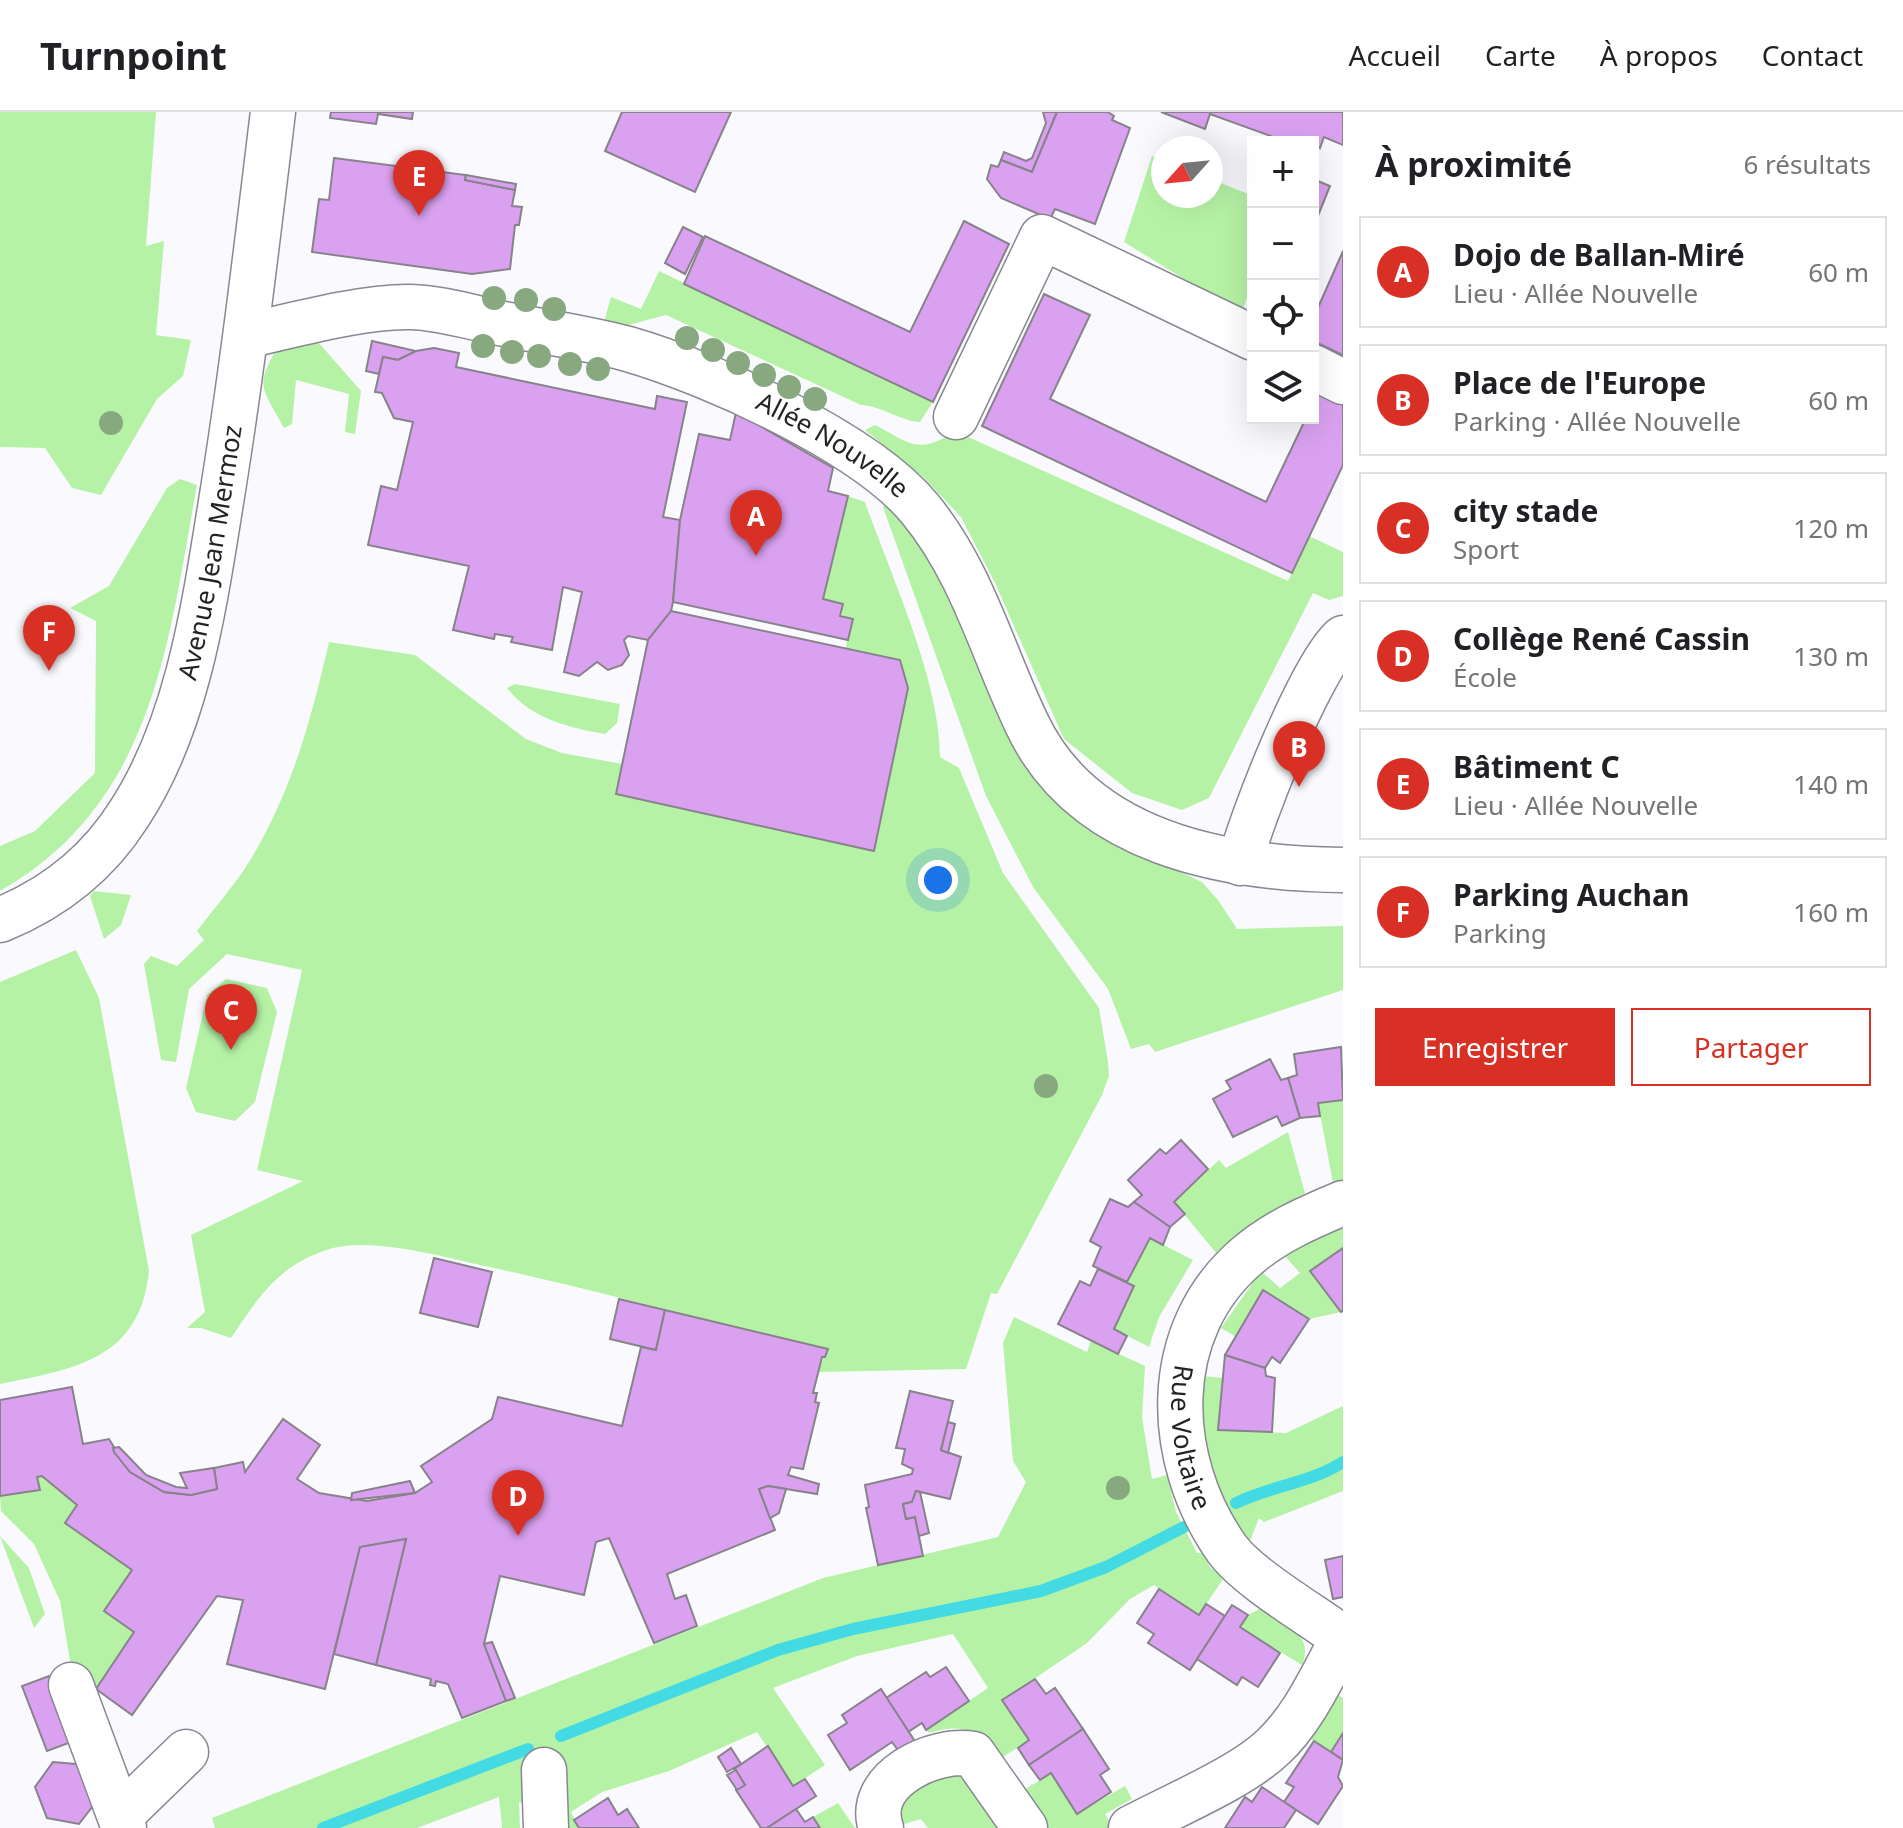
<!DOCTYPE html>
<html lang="fr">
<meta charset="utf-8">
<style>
body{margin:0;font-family:"Noto Sans",sans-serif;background:#f2f2f2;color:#202124}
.controls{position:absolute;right:24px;top:24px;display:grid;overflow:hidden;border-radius:0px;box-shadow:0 8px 32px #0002}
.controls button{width:72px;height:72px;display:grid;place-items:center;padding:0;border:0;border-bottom:2px solid #e0e0e0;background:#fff;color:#202124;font:40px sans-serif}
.compass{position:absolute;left:1151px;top:24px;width:72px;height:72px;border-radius:50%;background:#fff;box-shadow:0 8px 32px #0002;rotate:243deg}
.you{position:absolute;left:938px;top:768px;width:28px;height:28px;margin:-20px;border:6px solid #fff;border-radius:50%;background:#1a73e8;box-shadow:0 0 0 12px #1a73e833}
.badge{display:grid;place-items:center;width:52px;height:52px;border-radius:50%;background:#d93025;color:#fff;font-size:26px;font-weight:700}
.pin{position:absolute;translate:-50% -66px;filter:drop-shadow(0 2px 4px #0008)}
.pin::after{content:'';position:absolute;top:42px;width:28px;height:24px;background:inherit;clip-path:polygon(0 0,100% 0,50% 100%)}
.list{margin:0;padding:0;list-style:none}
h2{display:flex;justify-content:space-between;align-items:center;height:104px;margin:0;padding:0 32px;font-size:34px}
h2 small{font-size:26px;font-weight:400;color:#757577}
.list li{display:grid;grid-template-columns:52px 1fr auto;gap:24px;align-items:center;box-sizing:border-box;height:112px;margin:0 16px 16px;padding:0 16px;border:2px solid #e0e0e0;border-radius:0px}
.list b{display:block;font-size:30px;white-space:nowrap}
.list p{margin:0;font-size:26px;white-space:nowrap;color:#757577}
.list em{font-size:26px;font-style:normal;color:#757577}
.actions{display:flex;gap:16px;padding:24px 32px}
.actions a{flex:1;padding:18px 0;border:2px solid #d93025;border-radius:0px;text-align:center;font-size:28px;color:#d93025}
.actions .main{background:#d93025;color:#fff}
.icon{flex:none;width:44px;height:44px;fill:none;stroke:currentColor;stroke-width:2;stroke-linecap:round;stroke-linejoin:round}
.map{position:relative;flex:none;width:1343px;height:1716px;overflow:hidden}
header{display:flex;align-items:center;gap:48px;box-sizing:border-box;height:112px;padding:0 40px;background:#fff;border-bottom:2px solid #e0e0e0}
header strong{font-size:38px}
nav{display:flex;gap:44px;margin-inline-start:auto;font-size:28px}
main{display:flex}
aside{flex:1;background:#fff}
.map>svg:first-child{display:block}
.green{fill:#b5f2a5}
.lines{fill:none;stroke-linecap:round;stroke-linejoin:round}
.stream{stroke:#43dae4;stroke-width:12}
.building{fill:#daa1f0;stroke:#88828b;stroke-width:2}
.minor-casing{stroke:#888892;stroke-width:47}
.minor{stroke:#fff;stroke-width:44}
.tree{fill:#88a880}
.labels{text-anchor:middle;stroke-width:8;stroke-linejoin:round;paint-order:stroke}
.street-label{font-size:26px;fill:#232327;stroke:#fafafe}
</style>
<header>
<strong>Turnpoint</strong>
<nav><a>Accueil</a><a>Carte</a><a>À propos</a><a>Contact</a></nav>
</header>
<main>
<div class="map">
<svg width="1343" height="1716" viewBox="0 0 1343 1716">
<rect width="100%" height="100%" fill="#fafafe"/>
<g class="green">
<polygon points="0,0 156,0 146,134 164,129 156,223 191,228 183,264 157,287 101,383 72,376 45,336 0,335"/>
<polygon points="1152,44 1163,48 1163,84 1211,84 1211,67 1253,84 1253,170 1241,202 1124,130"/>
<path d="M 659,159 L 933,290 L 920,310 C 900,309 882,294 861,293 L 666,203 L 621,215 L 604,210 L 611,185 L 641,197 Z"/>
<path d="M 311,222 L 361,279 L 355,322 L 345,320 L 349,282 L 296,268 L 292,312 L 284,316 C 261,273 254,275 280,231 Z"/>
<path d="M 875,313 C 911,332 919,343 955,319 L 1288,469 L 1309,424 L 1343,440 L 1343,484 L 1329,488 L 1313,481 L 1209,686 L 1182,698 L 1132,681 L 1064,627 L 995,471 L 961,405 L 923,365 L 865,318 Z"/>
<path d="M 180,367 L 197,373 C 168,532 154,691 0,779 L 0,734 L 35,719 L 95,661 L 96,509 L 70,496 L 109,474 L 167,376 Z"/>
<path d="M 848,384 L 865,390 C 891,464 940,568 940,645 L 959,656 L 1003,761 L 1099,896 L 1108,950 L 1109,964 L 1102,983 L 997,1182 L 991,1181 L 966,1257 L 818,1260 L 827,1237 C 714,1210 603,1180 490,1155 C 446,1146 377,1125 333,1136 C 280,1151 260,1183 231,1226 L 201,1216 L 187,1216 L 205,1200 L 191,1123 L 303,1069 L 257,1058 L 302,858 L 227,842 L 189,877 L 176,950 L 161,948 L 144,852 L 151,844 L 177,854 L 204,828 L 197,819 C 214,796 234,774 249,750 C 291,682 311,608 329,530 L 415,543 L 526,627 L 562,641 L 622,652 L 616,682 L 874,739 L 908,576 L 900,548 L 846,536 C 849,521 841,508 842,492 L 823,487 Z"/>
<polygon points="887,391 932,443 1009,618 1147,744 1202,770 1218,788 1237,817 1343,814 1343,878 1155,940 1149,932 1131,937 1108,877 1033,775 986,684 883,395"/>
<path d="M 515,572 L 620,592 L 617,611 L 605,622 C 568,616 530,606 507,576 Z"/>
<polygon points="94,779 131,783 121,813 104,827 90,784"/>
<path d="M 76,838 L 99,886 L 149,1159 C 140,1248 74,1257 0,1272 L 0,870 Z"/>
<polygon points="226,867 267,876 277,900 255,990 235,1009 196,1000 186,976 207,883"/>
<polygon points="1343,988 1343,1068 1333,1071 1318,991"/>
<polygon points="1288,1020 1305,1081 1250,1112 1217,1142 1174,1090 1219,1048 1226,1056"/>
<polygon points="1343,1114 1343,1136 1311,1159 1341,1200 1309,1207 1263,1178 1236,1225 1221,1216 1261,1159 1280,1176 1300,1161 1283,1142"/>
<polygon points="1150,1126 1193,1148 1159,1205 1149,1235 1114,1217 1134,1174 1127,1170"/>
<path d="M 1014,1205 L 1087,1240 L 1091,1229 L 1145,1254 L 1142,1305 L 1152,1367 L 1167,1363 L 1176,1400 L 1197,1441 L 1203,1441 L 1210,1455 L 1223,1467 L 1199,1503 L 1154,1473 L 1130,1487 L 1087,1531 L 1003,1588 L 1029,1628 L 1003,1645 C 980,1619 963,1610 929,1621 L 926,1618 L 988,1576 L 953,1522 L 857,1544 L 773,1576 L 825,1653 L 793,1674 L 757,1620 L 669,1659 L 602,1680 L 571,1700 L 579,1716 L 565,1716 L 564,1704 L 519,1690 L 520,1716 L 502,1716 L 499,1685 L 417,1716 L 215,1716 L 212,1706 L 823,1466 L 998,1425 L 1026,1370 L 1013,1349 L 1003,1231 Z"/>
<path d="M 1203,1264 L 1223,1266 L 1218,1318 L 1286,1321 L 1343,1294 L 1343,1379 L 1264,1410 L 1259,1406 L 1250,1429 C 1226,1402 1204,1352 1201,1315 C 1200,1298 1203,1281 1203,1264 Z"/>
<polygon points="42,1364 77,1393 66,1411 132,1458 104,1499 134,1520 96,1577 72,1561 60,1489 34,1432 1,1399 0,1384 39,1378 37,1365"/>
<polygon points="0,1424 29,1456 45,1502 34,1516"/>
<path d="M 1263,1495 C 1284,1509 1315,1523 1302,1553 L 1240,1515 L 1248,1503 Z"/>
<polygon points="1336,1581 1343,1586 1343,1621 1331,1640 1309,1626"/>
<polygon points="954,1653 1011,1716 928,1716 921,1707 894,1715 895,1690"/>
<polygon points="1051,1661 1077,1702 1125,1674 1132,1687 1105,1702 1113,1716 1047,1716 1024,1678"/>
<polygon points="838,1691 855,1716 820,1716 813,1705"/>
</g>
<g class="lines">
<g class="stream">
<path d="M 1236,1391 C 1270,1374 1311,1371 1343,1350"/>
<polyline points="561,1624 778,1538 853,1517 1041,1479 1106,1455 1184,1415"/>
<polyline points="323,1716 528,1637"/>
</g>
</g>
<g class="building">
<polygon points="331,0 413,0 412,7 378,2 376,12 330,6"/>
<polygon points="622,0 731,0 695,80 605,39"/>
<polygon points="1043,0 1057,0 1032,60 1001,48 1004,40 1026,49 1032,46 1046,11"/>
<polygon points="1057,0 1108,0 1114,4 1112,8 1130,16 1095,112 1055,97 1050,107 1001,86 987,67 991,53 998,55 1001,48 1032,60"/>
<polygon points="1161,0 1343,0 1343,33 1324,25 1320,36 1313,30 1287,30 1210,2 1205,17"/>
<polygon points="334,46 466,63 465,68 515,78 512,94 522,95 519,113 515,113 510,157 472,162 312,140 319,87 329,88"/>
<polygon points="466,63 516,72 515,78 465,68"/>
<polygon points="1313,67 1330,74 1313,116"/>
<polygon points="964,109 1009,132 933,290 684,172 705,124 910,220"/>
<polygon points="683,115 703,125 685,162 665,151"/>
<polygon points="1343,139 1343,243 1313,229 1313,207"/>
<polygon points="1044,182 1090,203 1050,287 1266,390 1306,306 1313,306 1313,291 1319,278 1343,290 1343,353 1292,461 982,314"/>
<polygon points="372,229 416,239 398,248 383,245 379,262 366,259"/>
<polygon points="434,236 459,241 456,255 655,297 657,284 687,290 663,405 680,408 673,490 671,499 648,528 628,524 624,528 629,543 622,553 608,558 597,550 579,564 564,560 582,480 563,475 552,538 511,530 513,525 495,522 494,527 453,518 469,454 368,433 381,374 397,378 413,310 394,306 382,281 375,280 383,245 398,248 416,239"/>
<polygon points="736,300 833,356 828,379 848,384 823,487 843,492 840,504 853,507 848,528 673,490 680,408 699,322 730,328"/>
<polygon points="671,499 900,548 908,576 874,739 616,682 648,528"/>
<polygon points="1341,935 1343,988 1318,991 1320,1004 1300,1006 1288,966 1297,963 1294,942"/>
<polygon points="1270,947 1281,968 1288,966 1300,1006 1282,1014 1277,1004 1233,1025 1213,987 1231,977 1226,969"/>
<polygon points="1181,1028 1208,1057 1174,1090 1185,1102 1170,1115 1134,1090 1142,1083 1128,1068 1160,1037 1166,1042"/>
<polygon points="1110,1087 1128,1095 1134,1090 1170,1115 1163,1133 1150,1126 1127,1170 1093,1154 1101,1135 1090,1129"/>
<polygon points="1343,1136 1343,1199 1341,1200 1310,1159"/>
<polygon points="434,1146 492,1160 478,1215 420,1201"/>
<polygon points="1098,1157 1134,1174 1114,1217 1127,1224 1118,1242 1058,1212 1080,1169 1090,1174"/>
<polygon points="1263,1178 1309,1207 1280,1251 1272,1245 1265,1256 1225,1243"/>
<polygon points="619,1187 665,1198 656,1238 610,1227"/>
<polygon points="665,1198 828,1237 825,1245 822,1245 813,1281 817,1281 815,1290 819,1291 803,1357 791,1355 788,1363 819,1372 817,1382 768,1374 759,1377 775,1418 667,1462 675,1487 686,1483 697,1514 654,1531 609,1426 596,1430 584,1483 500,1464 484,1532 506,1589 462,1606 448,1572 436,1569 435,1574 430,1573 431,1567 376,1553 406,1427 360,1435 325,1577 227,1552 243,1488 217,1484 132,1603 96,1577 134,1520 104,1499 132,1458 65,1411 77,1393 42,1364 37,1365 40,1378 0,1384 0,1288 72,1275 83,1332 109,1327 130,1360 164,1380 191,1383 217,1377 214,1356 243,1350 245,1360 283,1307 320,1333 297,1367 319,1381 367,1389 415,1381 432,1370 421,1354 492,1307 498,1285 622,1314 641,1235 656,1238"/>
<polygon points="1225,1243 1265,1256 1266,1264 1275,1266 1272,1320 1218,1318"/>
<polygon points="910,1279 953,1289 941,1338 961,1345 950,1387 916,1379 912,1390 903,1392 906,1407 915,1405 923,1444 878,1453 866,1396 869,1395 865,1373 912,1362 913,1357 902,1352 905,1337 896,1336"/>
<polygon points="948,1310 955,1312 948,1341 941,1338"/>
<polygon points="119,1335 146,1363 176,1375 187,1376 180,1361 214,1356 217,1377 191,1383 164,1380 130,1360 114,1340 113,1336"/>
<polygon points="410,1369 415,1381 351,1388 352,1381"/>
<polygon points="768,1374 786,1377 779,1401 770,1406 759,1377"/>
<polygon points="916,1379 920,1380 929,1421 919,1424 915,1405 906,1407 903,1392 912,1390"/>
<polygon points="406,1427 376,1553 334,1542 360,1435"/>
<polygon points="1343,1444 1343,1485 1333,1487 1325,1448"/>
<polygon points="1159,1477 1199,1503 1206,1492 1225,1504 1190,1558 1148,1531 1154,1522 1137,1511"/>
<polygon points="1232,1493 1248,1503 1240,1515 1280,1541 1258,1575 1242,1565 1237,1573 1197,1547"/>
<polygon points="492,1530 515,1586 506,1589 484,1532"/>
<polygon points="946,1555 969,1589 926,1618 922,1611 908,1620 886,1586 926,1560 930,1565"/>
<polygon points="49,1564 74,1629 47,1639 22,1574"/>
<polygon points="1035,1567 1046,1582 1055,1576 1083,1617 1029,1653 1018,1636 1029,1628 1002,1588"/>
<polygon points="881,1577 916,1631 900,1641 892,1630 850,1658 828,1623 847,1611 842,1603"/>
<polygon points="1083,1617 1109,1657 1100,1663 1111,1680 1077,1702 1051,1661 1040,1668 1029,1653"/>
<polygon points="1343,1621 1343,1648 1331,1640"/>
<polygon points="1314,1629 1343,1648 1338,1665 1343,1674 1318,1712 1284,1690 1294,1675 1286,1671"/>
<polygon points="768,1634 793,1674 805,1667 816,1684 767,1716 761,1716 736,1678 745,1673 734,1657"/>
<polygon points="731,1636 741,1652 727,1660 718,1645"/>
<polygon points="53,1650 87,1653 99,1686 79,1712 47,1706 35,1675"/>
<polygon points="736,1658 745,1673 737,1678 727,1663"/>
<polygon points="1262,1675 1296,1698 1284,1716 1225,1716 1245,1685 1252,1690"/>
<polygon points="608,1686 618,1703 627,1697 639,1716 579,1716 574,1708"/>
<polygon points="796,1697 805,1710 813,1705 820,1716 767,1716"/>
</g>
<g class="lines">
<g class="minor-casing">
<g id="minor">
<path id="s1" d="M 246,224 C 293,213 364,194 411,195 C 442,196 473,206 504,212 C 545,220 588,226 628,237 C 711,261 865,330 920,397 C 972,460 992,539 1027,612 C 1083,731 1224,757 1343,758"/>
<polyline points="1313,255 1343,270"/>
<polyline points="956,305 1042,125 1253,226"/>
<path d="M 1240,751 C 1251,706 1311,554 1343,526"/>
<path id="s2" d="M 0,808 C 54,786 98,751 129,702 C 188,612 204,495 221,390 C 242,261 257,131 273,0"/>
<path id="s3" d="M 1343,1091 C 1309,1105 1275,1120 1247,1144 C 1159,1219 1164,1348 1227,1437 C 1248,1466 1312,1503 1343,1526"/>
<polyline points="71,1573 124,1716"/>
<polyline points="544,1658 546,1716"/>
<polyline points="120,1704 186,1640"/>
<path d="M 881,1716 C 864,1668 934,1635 973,1642 L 1025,1716"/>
<path d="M 1131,1716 C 1172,1694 1241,1666 1274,1634 C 1304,1606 1323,1562 1343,1526"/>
</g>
</g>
<use href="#minor" class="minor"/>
</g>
<g class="tree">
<circle cx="494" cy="186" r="12"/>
<circle cx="526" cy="188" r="12"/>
<circle cx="554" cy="197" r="12"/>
<circle cx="687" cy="226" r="12"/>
<circle cx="483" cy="234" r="12"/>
<circle cx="713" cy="238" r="12"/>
<circle cx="512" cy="240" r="12"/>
<circle cx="539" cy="244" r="12"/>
<circle cx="738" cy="251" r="12"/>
<circle cx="570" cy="252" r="12"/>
<circle cx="598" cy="257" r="12"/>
<circle cx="764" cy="263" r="12"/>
<circle cx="789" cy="275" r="12"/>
<circle cx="815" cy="287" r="12"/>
<circle cx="111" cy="311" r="12"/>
<circle cx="1046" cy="974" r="12"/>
<circle cx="1118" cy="1376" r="12"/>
</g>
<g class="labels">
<g class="street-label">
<text dy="9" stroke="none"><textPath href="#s1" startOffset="616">Allée Nouvelle</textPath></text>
<text dy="9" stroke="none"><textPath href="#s2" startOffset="446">Avenue Jean Mermoz</textPath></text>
<text dy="9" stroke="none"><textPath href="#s3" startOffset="312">Rue Voltaire</textPath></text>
</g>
</g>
</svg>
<div class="controls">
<button>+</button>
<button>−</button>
<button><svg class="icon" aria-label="locate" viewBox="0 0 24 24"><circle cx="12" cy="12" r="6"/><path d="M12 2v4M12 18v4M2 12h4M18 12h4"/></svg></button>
<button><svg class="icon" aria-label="layers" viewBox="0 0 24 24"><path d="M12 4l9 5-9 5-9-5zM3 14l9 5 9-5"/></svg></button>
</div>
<svg class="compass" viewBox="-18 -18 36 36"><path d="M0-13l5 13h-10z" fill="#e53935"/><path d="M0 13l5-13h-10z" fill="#757577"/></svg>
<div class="you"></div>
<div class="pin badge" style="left:756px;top:444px">A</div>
<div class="pin badge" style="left:1299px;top:675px">B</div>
<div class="pin badge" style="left:231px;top:938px">C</div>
<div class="pin badge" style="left:518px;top:1424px">D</div>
<div class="pin badge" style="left:419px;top:104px">E</div>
<div class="pin badge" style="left:49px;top:559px">F</div>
</div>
<aside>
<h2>À proximité<small>6 résultats</small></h2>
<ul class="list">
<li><span class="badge">A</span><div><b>Dojo de Ballan-Miré</b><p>Lieu · Allée Nouvelle</p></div><em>60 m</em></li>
<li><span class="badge">B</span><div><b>Place de l'Europe</b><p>Parking · Allée Nouvelle</p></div><em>60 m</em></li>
<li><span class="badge">C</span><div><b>city stade</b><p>Sport</p></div><em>120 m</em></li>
<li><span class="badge">D</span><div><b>Collège René Cassin</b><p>École</p></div><em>130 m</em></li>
<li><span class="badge">E</span><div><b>Bâtiment C</b><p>Lieu · Allée Nouvelle</p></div><em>140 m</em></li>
<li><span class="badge">F</span><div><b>Parking Auchan</b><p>Parking</p></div><em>160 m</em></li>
</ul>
<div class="actions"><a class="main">Enregistrer</a><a>Partager</a></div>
</aside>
</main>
